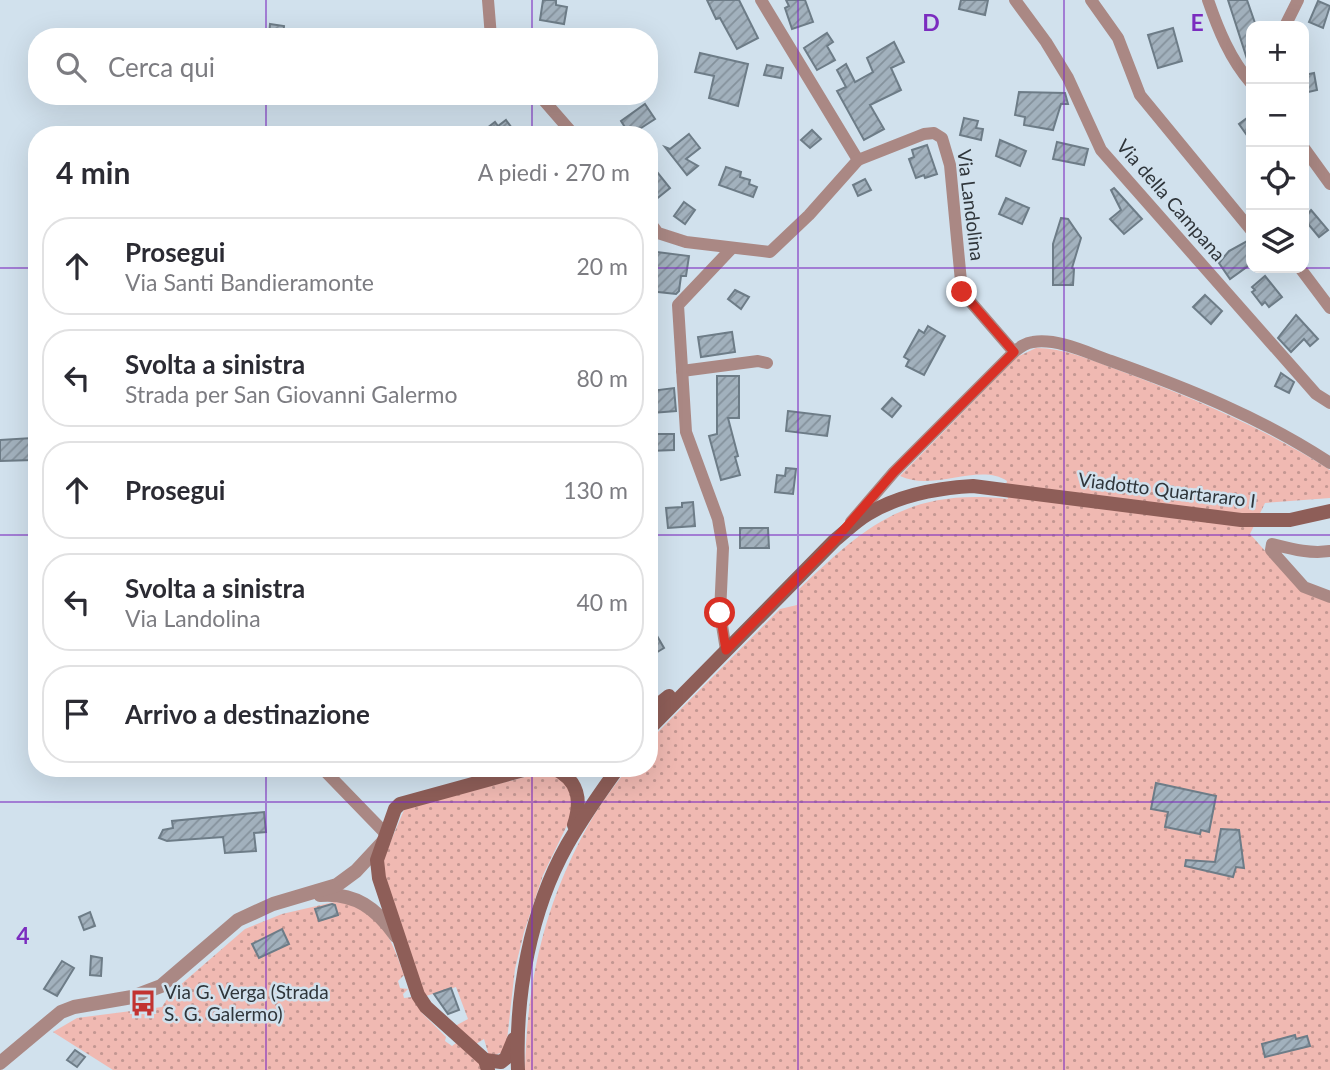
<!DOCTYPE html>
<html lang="it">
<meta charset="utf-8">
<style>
body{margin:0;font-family:Lato,sans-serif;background:#f7f7f7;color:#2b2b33}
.controls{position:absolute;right:21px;top:21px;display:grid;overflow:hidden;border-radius:14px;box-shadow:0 7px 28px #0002}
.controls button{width:63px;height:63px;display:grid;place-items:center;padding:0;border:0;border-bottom:2px solid #e1e1e2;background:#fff;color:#2b2b33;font:35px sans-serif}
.stop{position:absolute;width:21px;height:21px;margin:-16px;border:5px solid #d93025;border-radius:50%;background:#fff}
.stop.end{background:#d93025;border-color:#fff;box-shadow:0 2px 7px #0008}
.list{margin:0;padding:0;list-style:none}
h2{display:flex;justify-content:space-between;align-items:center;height:91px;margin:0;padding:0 28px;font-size:30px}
h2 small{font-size:23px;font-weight:400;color:#7c7c81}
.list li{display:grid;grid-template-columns:46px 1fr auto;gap:21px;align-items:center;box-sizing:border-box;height:98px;margin:0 14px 14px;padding:0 14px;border:2px solid #e1e1e2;border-radius:28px}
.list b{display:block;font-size:26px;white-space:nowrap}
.list p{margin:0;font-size:23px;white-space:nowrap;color:#7c7c81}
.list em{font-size:23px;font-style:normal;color:#7c7c81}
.icon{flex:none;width:38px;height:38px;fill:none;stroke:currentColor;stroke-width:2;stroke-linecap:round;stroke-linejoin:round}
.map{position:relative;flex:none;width:1330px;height:1070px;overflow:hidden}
.search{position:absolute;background:#fff;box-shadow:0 7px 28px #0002;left:28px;top:28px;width:630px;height:77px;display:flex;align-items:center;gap:18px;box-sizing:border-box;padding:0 24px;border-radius:28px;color:#7c7c81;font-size:26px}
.panel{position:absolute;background:#fff;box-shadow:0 7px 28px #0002;left:28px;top:126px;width:630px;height:651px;border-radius:28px}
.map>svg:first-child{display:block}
.grass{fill:url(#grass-dots)}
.building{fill:url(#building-hatch);stroke:#6d7c87;stroke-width:2}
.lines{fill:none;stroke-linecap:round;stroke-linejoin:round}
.minor{stroke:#aa8884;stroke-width:12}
.tertiary{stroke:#aa8884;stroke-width:14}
.secondary{stroke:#8e5e58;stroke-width:14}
.route{stroke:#d93025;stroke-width:9}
.grid{fill:none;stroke:#7b2cbf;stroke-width:2;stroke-opacity:0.55}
.labels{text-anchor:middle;stroke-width:5;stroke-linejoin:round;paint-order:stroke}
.street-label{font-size:19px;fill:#2f353a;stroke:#d1e1ed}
.poi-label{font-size:19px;fill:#2f353a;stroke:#d1e1ed;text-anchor:start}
.grid-label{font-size:23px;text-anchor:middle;font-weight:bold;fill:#7b2cbf;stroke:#d1e1ed;stroke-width:5;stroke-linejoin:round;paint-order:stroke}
</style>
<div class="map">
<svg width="1330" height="1070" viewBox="0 0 1330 1070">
<defs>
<pattern id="grass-dots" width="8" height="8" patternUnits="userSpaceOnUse" patternTransform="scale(1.75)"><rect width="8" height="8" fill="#f0b9b2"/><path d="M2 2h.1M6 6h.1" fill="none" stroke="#c39792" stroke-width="1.8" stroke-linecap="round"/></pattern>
<pattern id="building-hatch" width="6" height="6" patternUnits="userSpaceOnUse" patternTransform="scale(1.75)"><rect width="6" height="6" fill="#a2b1bd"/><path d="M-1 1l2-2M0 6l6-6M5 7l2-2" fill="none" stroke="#84919b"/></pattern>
</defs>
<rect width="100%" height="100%" fill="#d1e1ed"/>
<g class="grass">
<path d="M 1036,348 C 1064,348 1091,360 1118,370 C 1191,397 1264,428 1330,470 L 1330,498 L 1265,503 L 1250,534 L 1267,553 L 1330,601 L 1330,1070 L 525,1070 C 527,978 546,897 593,817 C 603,800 616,784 628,768 L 649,768 L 652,738 L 780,609 L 797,605 L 799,589 C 866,525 909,488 1008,499 L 1005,489 L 1007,481 C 980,462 933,492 900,476 L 1017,357 Z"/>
<polygon points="541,773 556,774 572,792 573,813 543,875 524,932 515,969 507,1040 501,1053 489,1056 484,1039 476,1044 455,1026 468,1019 456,987 426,996 421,986 383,876 382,862 404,810 411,806"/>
<path d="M 334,902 C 379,904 391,938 404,975 L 398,981 L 400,988 L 408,989 L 403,994 L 404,998 L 412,997 L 422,1013 L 446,1037 L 445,1041 L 452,1046 L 456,1043 L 479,1062 L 482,1070 L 113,1070 L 53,1032 L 77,1018 L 162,1007 L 171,993 L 245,929 L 282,914 Z"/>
</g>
<g class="building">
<polygon points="543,0 556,0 556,5 567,7 564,24 540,20"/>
<polygon points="707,0 739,0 758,38 737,49 720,18 716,19"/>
<polygon points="786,0 805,0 813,22 792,29 785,8 789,6"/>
<polygon points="961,0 988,0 985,15 959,9"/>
<polygon points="1228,0 1247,0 1256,26 1251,26 1251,65 1249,65"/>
<polygon points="1318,1 1330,6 1323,28 1309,22"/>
<polygon points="270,24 284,26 283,37 269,37"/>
<polygon points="1173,28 1182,61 1158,68 1148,35"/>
<polygon points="827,33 833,42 827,46 835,60 817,70 804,48"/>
<polygon points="894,42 904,62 891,68 901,90 870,105 884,129 864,140 837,91 846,87 837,70 846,64 855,82 873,72 867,58"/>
<polygon points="700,53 748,64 738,106 709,98 714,76 695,72"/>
<polygon points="767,65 783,68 781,78 764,75"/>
<polygon points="1314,73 1317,90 1304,93 1304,75"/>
<polygon points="1019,92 1065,93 1068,104 1061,104 1053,130 1024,125 1025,117 1015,115"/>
<polygon points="645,104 655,119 630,135 621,121"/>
<polygon points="1251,115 1251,141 1239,124"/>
<polygon points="964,118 978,121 976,128 983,129 981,140 960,135"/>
<polygon points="506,120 517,135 478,135 495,122 498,126"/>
<polygon points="812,130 821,139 810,148 801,140"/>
<polygon points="689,134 700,148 686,159 698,166 687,175 665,147 670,149"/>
<polygon points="1000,140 1026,151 1020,166 996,156"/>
<polygon points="1057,142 1088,149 1084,165 1053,159"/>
<polygon points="927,145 937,174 925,178 924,175 916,178 909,159 914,157 912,150"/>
<polygon points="649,162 670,188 649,205"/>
<polygon points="726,167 741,172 740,177 750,180 749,184 757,187 753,197 719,185"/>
<polygon points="865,179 871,190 858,196 853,185"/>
<polygon points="1114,188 1142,219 1124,234 1110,219 1121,210 1111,190"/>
<polygon points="1006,198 1029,208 1022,224 999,214"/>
<polygon points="684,202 695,210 685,224 674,216"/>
<polygon points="1311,210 1328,230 1319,237 1304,219"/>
<polygon points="1061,218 1068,219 1081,238 1072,268 1074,269 1073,285 1053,285 1053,244"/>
<polygon points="1251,239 1251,264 1230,279 1219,263 1229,251"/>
<polygon points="649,251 689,256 686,276 681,276 679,291 676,294 649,291"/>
<polygon points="1265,276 1282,297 1269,307 1265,302 1262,305 1252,292 1255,290 1252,287"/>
<polygon points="735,290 749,297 741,309 728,299"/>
<polygon points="1205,295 1222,311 1211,324 1193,307"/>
<polygon points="1296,315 1318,339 1310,346 1304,339 1291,352 1278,338"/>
<polygon points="928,326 945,336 924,375 906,366 909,360 904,357 919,330 924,333"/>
<polygon points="732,332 735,352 701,357 698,337"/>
<polygon points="1281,373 1294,382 1289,393 1275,386"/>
<polygon points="717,376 739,376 739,418 728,418 738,456 735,457 740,475 721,480 709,436 717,434"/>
<polygon points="674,388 676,411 652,413 650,391"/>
<polygon points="892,398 901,406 892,417 882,409"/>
<polygon points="788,411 830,416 827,436 786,431"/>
<polygon points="649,434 674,434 674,450 649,451"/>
<polygon points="32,438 33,460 0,461 0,440"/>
<polygon points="786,468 796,469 793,494 775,492 777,475 785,476"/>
<polygon points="693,502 695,526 668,528 666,508 682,507 682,503"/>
<polygon points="740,528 768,528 769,548 740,548"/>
<polygon points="649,622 664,648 649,657"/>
<polygon points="1156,783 1216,796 1209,832 1201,830 1200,834 1165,827 1168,812 1151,809"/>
<polygon points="264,812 266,832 254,833 256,851 225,853 223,837 167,841 159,838 163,830 173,828 172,821"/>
<polygon points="1221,829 1239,830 1244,868 1236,867 1233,877 1185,866 1186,860 1215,862"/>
<polygon points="332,904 335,905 338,915 319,921 315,909"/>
<polygon points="90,912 95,926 84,930 79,917"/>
<polygon points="282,929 289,944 259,958 252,944"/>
<polygon points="91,956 102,958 101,976 90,975"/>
<polygon points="62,961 74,968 57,996 44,989"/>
<polygon points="451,988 459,1010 448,1014 434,994"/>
<polygon points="1295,1035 1296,1039 1307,1036 1310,1046 1265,1057 1262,1044"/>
<polygon points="75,1050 85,1057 77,1067 67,1060"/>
</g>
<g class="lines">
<g class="minor">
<polyline points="488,0 491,37"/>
<polyline points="761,0 858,160"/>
<polyline points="1015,0 1046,42 1068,78 1101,150 1316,394 1330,403"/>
<polyline points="1091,0 1118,38 1140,95 1251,230"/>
<path d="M 1208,0 C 1218,29 1230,59 1251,83"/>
<polyline points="1285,26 1298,0"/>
<polyline points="540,96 574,135"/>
<polyline points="1304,148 1330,184"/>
<polyline points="649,221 658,233 686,242 770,252 809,215 858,160 924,134 934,133 942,138 950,165 962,292 1014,352"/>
<polyline points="1300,268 1330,308"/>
<polyline points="682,371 758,361 767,363"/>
<path d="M 851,522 L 894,472 L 1014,352 C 1020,347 1025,343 1033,342 C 1058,338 1088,353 1111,361 C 1187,388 1262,418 1330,463"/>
<path d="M 1330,551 C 1310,554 1292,549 1272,544 L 1271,550 L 1304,587 L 1330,597"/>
<polyline points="726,650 720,613 723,548 718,519 686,432 678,305 732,248"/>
<polyline points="322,768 386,834"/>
</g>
<g class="tertiary">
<path d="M 320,895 C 355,892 377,909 396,936"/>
<polyline points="0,1063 61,1012 74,1007 132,997 161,986 238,920 273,904 337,885 356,871 383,842"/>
</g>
<g class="secondary">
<polyline points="649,712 669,696"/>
<path d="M 649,729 L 834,541 C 845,532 856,521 868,514 C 899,495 937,488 973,486 L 1241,520 L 1290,520 L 1330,511"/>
<path d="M 553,768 C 579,780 582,800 574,825"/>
<polyline points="485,1060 501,1062 506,1058 514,1039"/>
<polyline points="488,1070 485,1060 426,1007 418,995 379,878 377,860 395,809 400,804 531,768"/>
<path d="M 518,1070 C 515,995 530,911 567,845 C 582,819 600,793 618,768"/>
</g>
</g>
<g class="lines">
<polyline class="route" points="720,613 726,650 834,541 894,472 1014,352 962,292"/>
</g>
<path class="grid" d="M 266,0 L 266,37M 532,0 L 532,37M 798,0 L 798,1070M 1064,0 L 1064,1070M 266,96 L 266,135M 532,96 L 532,135M 0,268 L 37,268M 649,268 L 1251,268M 1304,268 L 1330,268M 0,535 L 37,535M 649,535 L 1330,535M 266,768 L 266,1070M 532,768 L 532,1070M 0,802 L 1330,802"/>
<defs>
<g id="bus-bare" transform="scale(2.1)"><path d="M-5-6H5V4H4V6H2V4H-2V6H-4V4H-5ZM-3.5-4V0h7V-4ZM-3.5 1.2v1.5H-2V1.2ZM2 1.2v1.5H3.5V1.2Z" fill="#c23331" stroke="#d1e1ed" stroke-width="2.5" paint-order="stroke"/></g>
</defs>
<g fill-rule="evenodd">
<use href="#bus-bare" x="143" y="1003"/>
</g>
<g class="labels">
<g class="street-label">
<text transform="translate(1171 200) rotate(49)" y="7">Via della Campana</text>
<text transform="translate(971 205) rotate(83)" y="7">Via Landolina</text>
<text transform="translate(1167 490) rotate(7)" y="7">Viadotto Quartararo I</text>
</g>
<g class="poi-label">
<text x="164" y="999">Via G. Verga (Strada<tspan x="164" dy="22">S. G. Galermo)</tspan></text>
</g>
</g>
<g class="grid-label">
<text x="931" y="31">D</text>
<text x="1197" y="31">E</text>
<text x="23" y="944">4</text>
</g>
</svg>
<div class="controls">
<button>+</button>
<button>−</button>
<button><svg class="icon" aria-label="locate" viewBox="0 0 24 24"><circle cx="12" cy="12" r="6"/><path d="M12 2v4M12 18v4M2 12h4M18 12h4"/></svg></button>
<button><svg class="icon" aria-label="layers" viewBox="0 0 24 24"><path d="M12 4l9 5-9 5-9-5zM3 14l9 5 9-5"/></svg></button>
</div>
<div class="stop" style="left:720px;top:613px"></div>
<div class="stop end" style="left:962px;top:292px"></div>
<div class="search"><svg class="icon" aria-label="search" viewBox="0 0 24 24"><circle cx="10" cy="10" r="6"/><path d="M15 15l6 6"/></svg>Cerca qui</div>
<section class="panel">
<h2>4 min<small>A piedi · 270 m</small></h2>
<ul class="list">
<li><svg class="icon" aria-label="ahead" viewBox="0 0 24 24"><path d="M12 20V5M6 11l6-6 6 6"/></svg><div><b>Prosegui</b><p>Via Santi Bandieramonte</p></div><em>20 m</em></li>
<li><svg class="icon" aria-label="left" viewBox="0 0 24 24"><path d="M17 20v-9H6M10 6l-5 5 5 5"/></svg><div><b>Svolta a sinistra</b><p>Strada per San Giovanni Galermo</p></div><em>80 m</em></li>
<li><svg class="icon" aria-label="ahead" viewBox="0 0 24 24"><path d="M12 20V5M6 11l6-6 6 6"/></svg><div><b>Prosegui</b></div><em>130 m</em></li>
<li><svg class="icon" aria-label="left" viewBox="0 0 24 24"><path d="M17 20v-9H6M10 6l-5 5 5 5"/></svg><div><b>Svolta a sinistra</b><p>Via Landolina</p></div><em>40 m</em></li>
<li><svg class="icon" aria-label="arrive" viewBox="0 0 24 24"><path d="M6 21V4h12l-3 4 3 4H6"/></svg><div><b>Arrivo a destinazione</b></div></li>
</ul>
</section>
</div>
